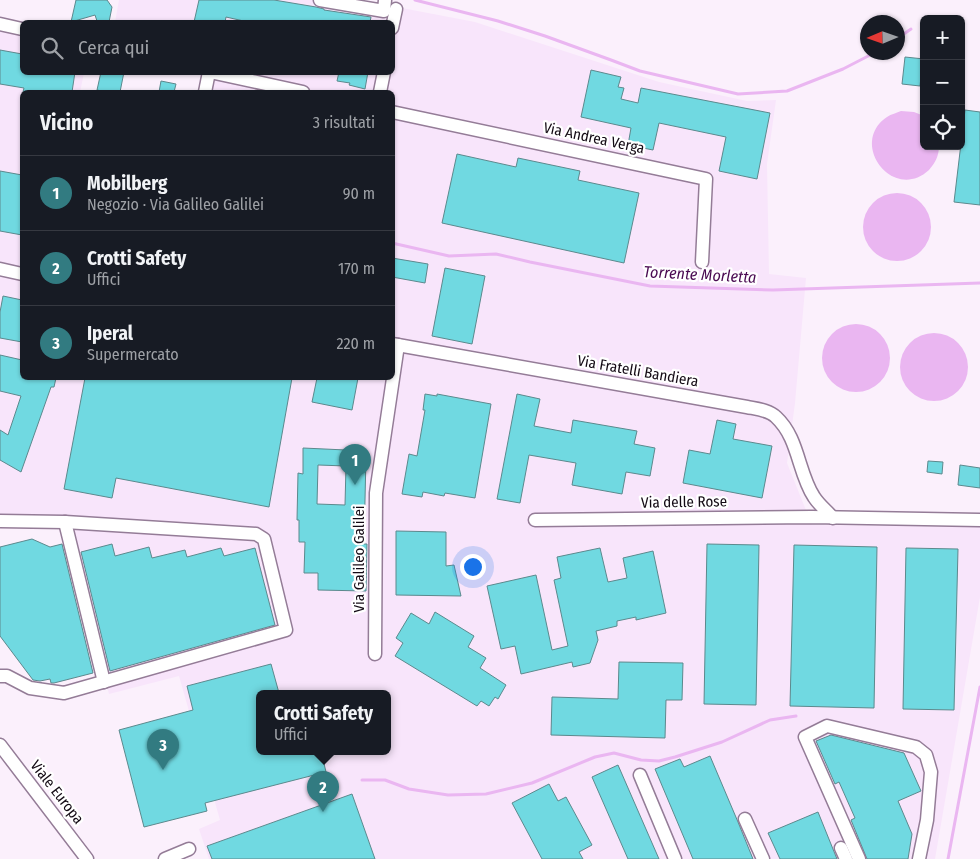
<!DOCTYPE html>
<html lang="it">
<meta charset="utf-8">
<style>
body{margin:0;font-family:"Fira Sans Condensed",sans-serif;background:#242831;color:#f1f3f6}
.controls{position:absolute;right:15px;top:15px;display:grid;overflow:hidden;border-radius:8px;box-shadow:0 1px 4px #0004}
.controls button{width:45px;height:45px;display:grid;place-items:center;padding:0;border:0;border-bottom:1px solid #363941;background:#171b24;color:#f1f3f6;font:25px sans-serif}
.compass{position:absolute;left:860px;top:15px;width:45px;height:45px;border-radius:50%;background:#171b24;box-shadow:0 1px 4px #0004;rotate:268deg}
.you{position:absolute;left:472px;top:566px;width:18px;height:18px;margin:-12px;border:4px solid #fff;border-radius:50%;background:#1a73e8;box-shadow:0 0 0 8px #1a73e833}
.badge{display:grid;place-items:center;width:32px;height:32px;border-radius:50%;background:#327b81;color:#fff;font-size:16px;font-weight:700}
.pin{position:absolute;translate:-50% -41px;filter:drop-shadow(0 1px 2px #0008)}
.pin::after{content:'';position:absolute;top:26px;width:18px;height:15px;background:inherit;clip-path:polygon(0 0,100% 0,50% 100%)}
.popup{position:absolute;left:256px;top:690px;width:135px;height:65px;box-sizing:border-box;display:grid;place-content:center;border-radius:8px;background:#171b24;filter:drop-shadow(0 1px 4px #0005);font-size:16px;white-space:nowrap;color:#9ea1a6}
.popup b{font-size:19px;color:#f1f3f6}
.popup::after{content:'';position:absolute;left:50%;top:100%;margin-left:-10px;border:10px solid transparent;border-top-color:#171b24}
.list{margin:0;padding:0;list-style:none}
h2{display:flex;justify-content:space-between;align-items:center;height:65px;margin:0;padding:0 20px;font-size:21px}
h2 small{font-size:16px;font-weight:400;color:#9ea1a6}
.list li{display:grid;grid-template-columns:32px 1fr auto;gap:15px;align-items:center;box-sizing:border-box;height:75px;padding:0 20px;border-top:1px solid #363941}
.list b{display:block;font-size:19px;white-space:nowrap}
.list p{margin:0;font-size:16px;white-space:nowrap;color:#9ea1a6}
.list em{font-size:16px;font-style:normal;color:#9ea1a6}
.icon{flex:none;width:28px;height:28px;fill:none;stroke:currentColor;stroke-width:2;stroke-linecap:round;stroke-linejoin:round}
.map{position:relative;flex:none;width:980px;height:859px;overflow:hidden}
.search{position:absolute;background:#171b24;box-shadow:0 1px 4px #0004;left:20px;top:20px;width:375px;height:55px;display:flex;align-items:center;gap:12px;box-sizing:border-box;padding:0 18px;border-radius:8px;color:#9ea1a6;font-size:19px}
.panel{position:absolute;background:#171b24;box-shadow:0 1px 4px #0004;left:20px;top:90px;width:375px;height:290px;border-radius:8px}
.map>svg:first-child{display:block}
.built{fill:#f8e5fb;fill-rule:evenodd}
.water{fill:#eab6f1}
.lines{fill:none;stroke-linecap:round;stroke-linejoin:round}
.stream{stroke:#eab6f1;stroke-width:3}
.building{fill:#70d9e1;stroke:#5c898d;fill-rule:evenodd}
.minor-casing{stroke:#947c97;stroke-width:15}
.minor{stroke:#fff;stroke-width:12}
.labels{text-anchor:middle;stroke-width:4.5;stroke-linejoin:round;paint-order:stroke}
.street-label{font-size:15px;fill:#130a14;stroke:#fff}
.water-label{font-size:16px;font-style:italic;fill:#490951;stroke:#fff}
</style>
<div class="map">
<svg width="980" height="859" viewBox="0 0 980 859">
<rect width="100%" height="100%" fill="#fbf0fc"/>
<path class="built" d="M 119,0 L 360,0 L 475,22 L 659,82 L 747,101 L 776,100 L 767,164 L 769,274 L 806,278 L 795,403 L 787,463 L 812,525 L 980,527 L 980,597 L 935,859 L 209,859 L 199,829 L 220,820 L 179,676 L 109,694 L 64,518 L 0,518 L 0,29 L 22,34 L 22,72 L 84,73 L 80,92 L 22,92 L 22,378 L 392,378 L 392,92 L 198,92 L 202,73 L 392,72 L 392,22 L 115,22 ZM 259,693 L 387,693 L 387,751 L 259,751 Z"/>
<g class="water">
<path d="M 901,111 L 914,112 L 924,116 L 924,146 L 939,146 C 939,156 935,163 929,170 C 893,203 848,143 887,117 C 891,114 897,113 901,111 Z"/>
<circle cx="897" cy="227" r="34"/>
<circle cx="856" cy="358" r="34"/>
<circle cx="934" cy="367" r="34"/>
</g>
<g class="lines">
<g class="stream">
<polyline points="415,0 498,21 545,36 611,60 640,71 738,94 787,91 843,69 876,52"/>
<polyline points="898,38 911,29"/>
<polyline points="392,243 449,256 496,254 530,262 650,286 773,290 980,283"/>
<polyline points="362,780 385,780 409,789 448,795 486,794 532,783 595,757 614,753 641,760 659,761 675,757 722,742 770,720 796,716"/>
<polyline points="948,859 980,687"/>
</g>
</g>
<g class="building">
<polygon points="76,0 107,0 112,7 109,22 97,21 95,15 71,22"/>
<polygon points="199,0 274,0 316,7 324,9 324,10 371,17 370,22 248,22 226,17 225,22 194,22"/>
<polygon points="0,50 22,54 22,72 75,72 72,92 23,92 24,88 0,84"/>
<polygon points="905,57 924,59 924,77 921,77 920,86 902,84"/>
<polygon points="591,70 621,77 618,87 624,88 621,99 638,103 641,88 770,113 757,179 719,171 726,137 659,123 653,150 628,145 631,128 581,117"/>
<polygon points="101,72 124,72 120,92 106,92 97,90"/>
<polygon points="339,72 368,72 365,89 349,85 350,83 337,81"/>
<polygon points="161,81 176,84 174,92 159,92"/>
<polygon points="965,110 980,112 980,205 954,202"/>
<polygon points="457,154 516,167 518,158 580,171 578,180 639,193 624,263 442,223"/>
<polygon points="0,171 22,175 22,235 0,231"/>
<polygon points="392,258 428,264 425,283 392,277"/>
<polygon points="445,268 485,276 472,344 432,336"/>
<polygon points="3,296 22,300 22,342 0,338 0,312"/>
<polygon points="0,355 22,360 22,378 56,378 54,387 51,387 21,472 0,460 0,430 8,435 21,396 0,391"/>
<polygon points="85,378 292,378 269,507 116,478 112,498 64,489"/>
<polygon points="317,378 358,378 352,410 312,402"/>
<polygon points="425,394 437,396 437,394 491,404 475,498 445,493 444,496 423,492 422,497 402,494 409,454 417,456 425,410 423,410"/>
<polygon points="517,394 540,399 534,426 571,433 573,420 637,431 634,444 655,448 650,476 626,472 622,494 572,485 576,463 529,455 520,503 497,499"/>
<polygon points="717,420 736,424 733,439 772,446 762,498 683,483 689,450 710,454"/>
<path d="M 303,448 L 346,450 L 346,456 L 366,456 L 364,544 L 367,544 L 366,591 L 318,590 L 318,573 L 304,573 L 305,542 L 299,542 L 299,520 L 297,520 L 298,473 L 303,474 ZM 318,465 L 346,466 L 345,505 L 317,504 Z"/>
<polygon points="928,461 943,462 942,474 927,472"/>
<polygon points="960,465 980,468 980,488 958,485"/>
<polygon points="396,531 446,532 446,566 454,565 461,596 396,595"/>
<polygon points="32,539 50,547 62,544 93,673 54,683 51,683 50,679 40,681 33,680 0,636 0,547"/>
<polygon points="112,544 115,556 149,547 152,558 185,550 187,557 221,548 224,556 255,548 275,625 110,671 81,552"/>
<polygon points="707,544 759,545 756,705 704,704"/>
<polygon points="794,545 877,547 874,708 790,706"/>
<polygon points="600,548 608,582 627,578 623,558 653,551 666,613 636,620 636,617 617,621 617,626 596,631 598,640 590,663 573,667 572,662 521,674 515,646 501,649 487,586 536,575 552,650 568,646 554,580 561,578 557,557"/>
<polygon points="906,548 958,549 954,710 903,709"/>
<polygon points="435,612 474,636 468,647 486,658 480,668 506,685 498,699 495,697 489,706 481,701 477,706 395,656 403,643 396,638 411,613 429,624"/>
<polygon points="619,662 683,663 682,700 666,700 665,738 551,735 552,697 618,699"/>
<polygon points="271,664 279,693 259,693 259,751 321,751 326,772 205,803 207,811 144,827 119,730 193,710 187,686"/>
<polygon points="831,735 904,753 921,791 898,801 912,834 908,859 867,859 851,820 855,818 839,782 835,784 816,741"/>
<polygon points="710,756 738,822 753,859 693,859 655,769 680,759 684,767"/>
<polygon points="618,765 659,859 628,859 592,777"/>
<polygon points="549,784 558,801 566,797 592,845 579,852 583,859 542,859 512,803"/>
<polygon points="352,794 375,859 212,859 207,846"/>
<polygon points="818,812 837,859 780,859 768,833"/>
</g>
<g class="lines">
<g class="minor-casing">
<g id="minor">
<polyline points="320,0 384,11 385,0"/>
<polyline points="0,24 22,29"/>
<polyline points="392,28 396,9"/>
<polyline points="210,72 303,92"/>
<polyline points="205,92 209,72"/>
<polyline points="380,92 384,72"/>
<polyline points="392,112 706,179 702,262"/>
<polyline points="0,269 22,274"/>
<path d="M 392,344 L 747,407 C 757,409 769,410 776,417 C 799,438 798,473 814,497 C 819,505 827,511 833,518"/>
<polyline points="535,520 812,517 980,520"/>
<polyline points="0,521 65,522 256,534 264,539 286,630 64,693 30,688 7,676 0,676"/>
<polyline points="65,522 104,682"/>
<polyline points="375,654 376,493 398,345"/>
<polyline points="0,745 87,859"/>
<polyline points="640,775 675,859"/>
<polyline points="745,819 763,859"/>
<polyline points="841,848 846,859"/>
<polyline points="165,859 189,849"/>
<polyline points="859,859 805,737 827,726 916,747 926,755 931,772 927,820 919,859"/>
</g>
</g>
<use href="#minor" class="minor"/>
</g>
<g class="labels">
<g class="street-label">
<text transform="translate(594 138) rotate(12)" y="5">Via Andrea Verga</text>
<text transform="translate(638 371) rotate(10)" y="5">Via Fratelli Bandiera</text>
<text transform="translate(684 502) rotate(-1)" y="5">Via delle Rose</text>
<text transform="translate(359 559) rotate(-90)" y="5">Via Galileo Galilei</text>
<text transform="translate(57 792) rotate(52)" y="5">Viale Europa</text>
</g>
<g class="water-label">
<text transform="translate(700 274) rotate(3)" y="6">Torrente Morletta</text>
</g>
</g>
</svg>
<div class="controls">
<button>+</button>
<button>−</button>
<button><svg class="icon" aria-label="locate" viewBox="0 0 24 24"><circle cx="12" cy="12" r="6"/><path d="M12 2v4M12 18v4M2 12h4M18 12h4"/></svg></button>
</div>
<svg class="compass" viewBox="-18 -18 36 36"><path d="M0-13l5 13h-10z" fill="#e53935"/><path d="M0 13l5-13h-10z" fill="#9ea1a6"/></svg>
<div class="you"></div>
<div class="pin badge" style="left:355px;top:485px">1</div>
<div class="pin badge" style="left:323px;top:812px">2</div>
<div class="popup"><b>Crotti Safety</b>Uffici</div>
<div class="pin badge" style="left:163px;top:770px">3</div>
<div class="search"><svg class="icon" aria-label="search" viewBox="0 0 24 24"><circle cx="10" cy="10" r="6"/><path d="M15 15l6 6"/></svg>Cerca qui</div>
<section class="panel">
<h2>Vicino<small>3 risultati</small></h2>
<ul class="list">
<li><span class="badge">1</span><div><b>Mobilberg</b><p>Negozio · Via Galileo Galilei</p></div><em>90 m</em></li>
<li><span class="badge">2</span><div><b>Crotti Safety</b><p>Uffici</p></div><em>170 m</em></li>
<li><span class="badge">3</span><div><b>Iperal</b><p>Supermercato</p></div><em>220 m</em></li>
</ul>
</section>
</div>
